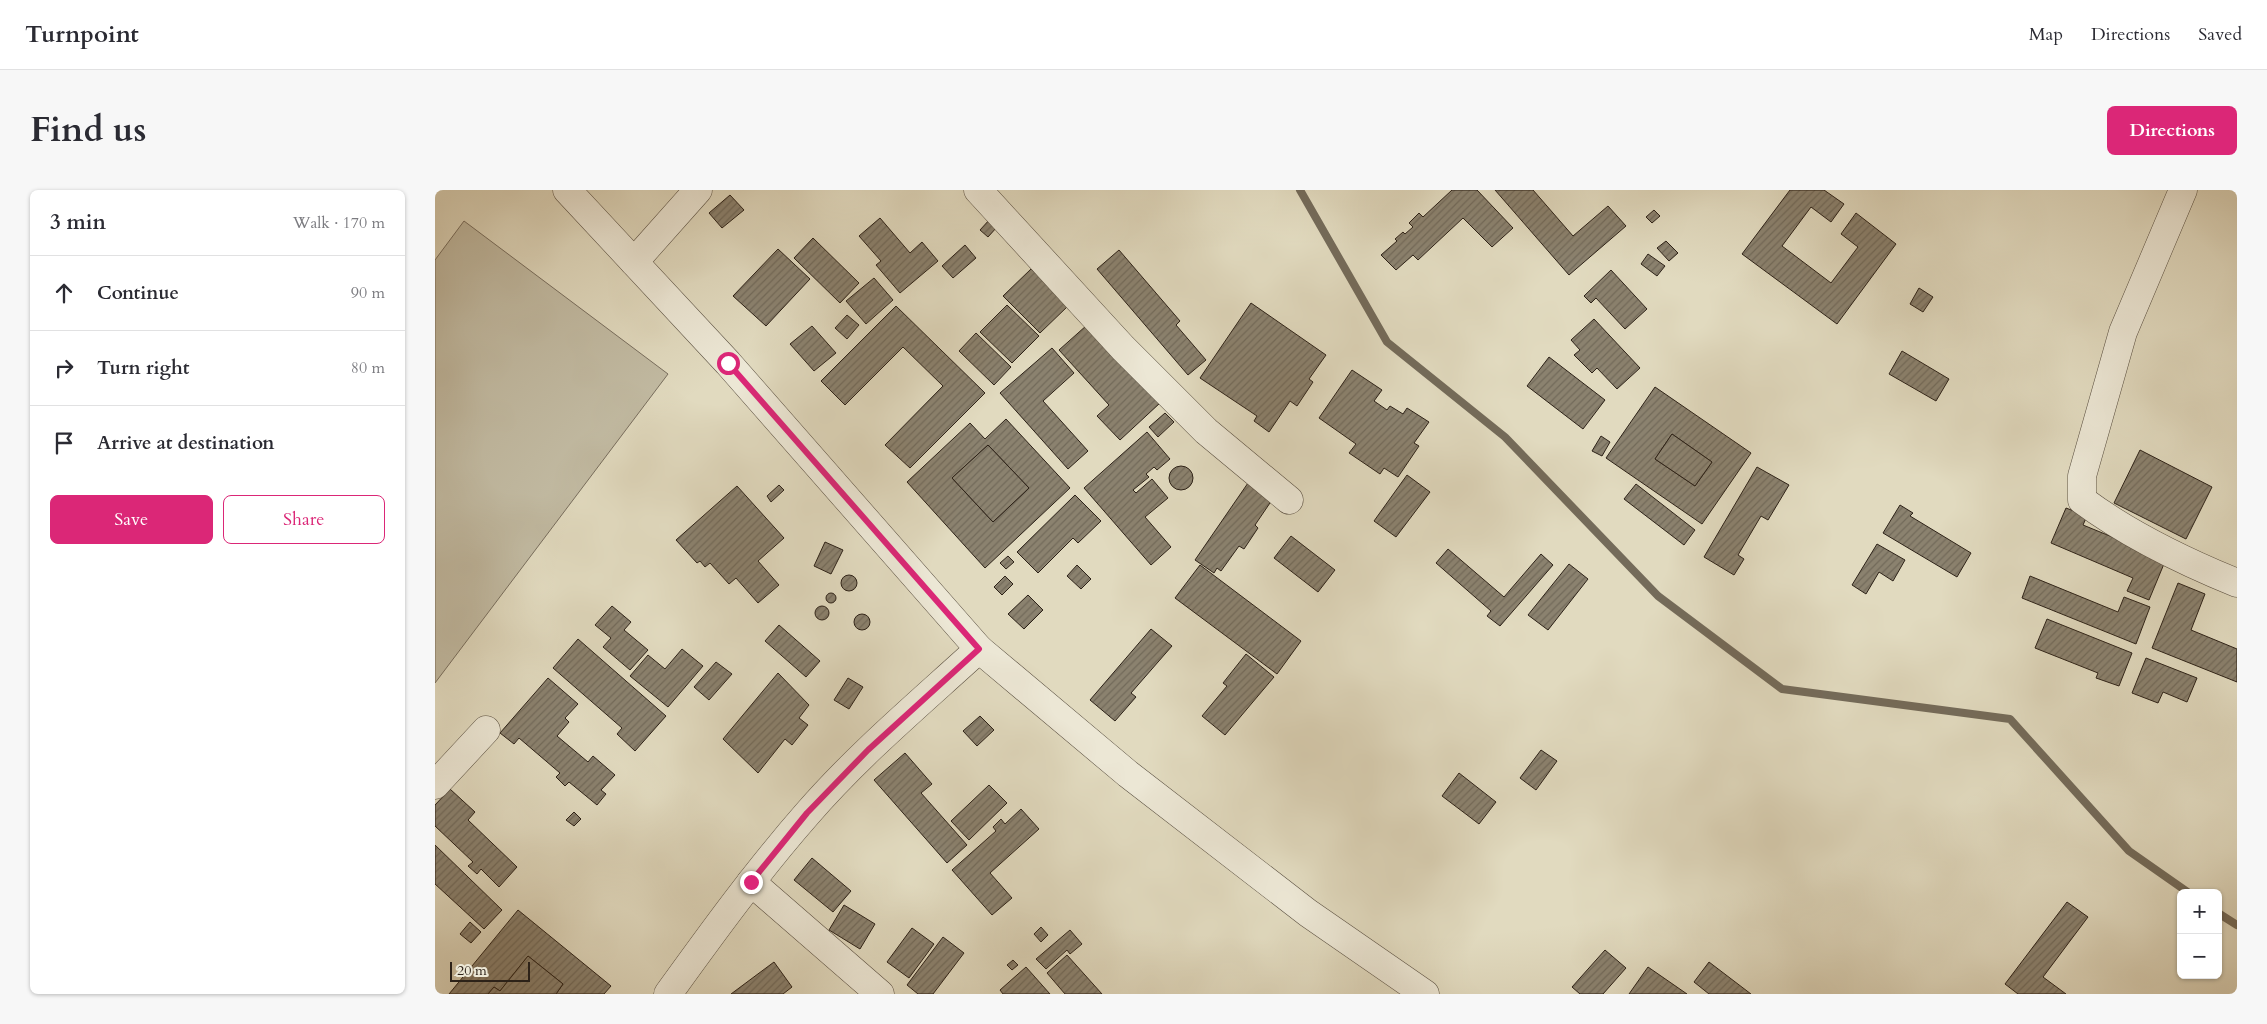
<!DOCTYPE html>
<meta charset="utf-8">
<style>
body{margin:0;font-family:Cardo,serif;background:#f7f7f7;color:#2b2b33}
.controls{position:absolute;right:15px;bottom:15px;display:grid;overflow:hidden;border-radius:8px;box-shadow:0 1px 4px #0004}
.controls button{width:45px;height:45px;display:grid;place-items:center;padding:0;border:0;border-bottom:1px solid #e1e1e2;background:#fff;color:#2b2b33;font:25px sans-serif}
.scale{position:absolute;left:15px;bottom:12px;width:80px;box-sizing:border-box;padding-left:5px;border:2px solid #2d2218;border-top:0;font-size:14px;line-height:18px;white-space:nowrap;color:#2d2218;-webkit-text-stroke:4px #ece7d5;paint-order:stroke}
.stop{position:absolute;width:15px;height:15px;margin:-11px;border:4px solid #db2777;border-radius:50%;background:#fff}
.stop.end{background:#db2777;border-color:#fff;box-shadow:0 1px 5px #0008}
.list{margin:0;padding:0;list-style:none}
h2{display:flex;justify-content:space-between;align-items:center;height:65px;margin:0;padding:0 20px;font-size:21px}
h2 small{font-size:16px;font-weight:400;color:#7c7c81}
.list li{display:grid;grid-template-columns:32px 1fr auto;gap:15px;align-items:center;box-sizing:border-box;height:75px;padding:0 20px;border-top:1px solid #e1e1e2}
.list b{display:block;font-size:19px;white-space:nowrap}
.list em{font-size:16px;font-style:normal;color:#7c7c81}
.actions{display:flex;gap:10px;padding:15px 20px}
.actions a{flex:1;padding:11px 0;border:1px solid #db2777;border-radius:8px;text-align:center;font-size:18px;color:#db2777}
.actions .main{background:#db2777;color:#fff}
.icon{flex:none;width:28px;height:28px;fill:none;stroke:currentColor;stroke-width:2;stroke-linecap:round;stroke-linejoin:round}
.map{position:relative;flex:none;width:1802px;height:804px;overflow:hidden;border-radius:8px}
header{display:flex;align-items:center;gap:30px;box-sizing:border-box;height:70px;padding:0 25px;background:#fff;border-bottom:1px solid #e1e1e2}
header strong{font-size:24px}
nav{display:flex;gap:28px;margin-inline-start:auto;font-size:18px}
.intro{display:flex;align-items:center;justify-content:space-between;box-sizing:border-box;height:120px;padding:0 30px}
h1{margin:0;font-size:35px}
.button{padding:12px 22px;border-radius:8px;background:#db2777;color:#fff;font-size:18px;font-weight:700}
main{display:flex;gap:30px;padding:0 30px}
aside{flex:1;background:#fff;border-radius:8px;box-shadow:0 1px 4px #0004}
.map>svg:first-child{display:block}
.grass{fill:#c2bba3;stroke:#786e5e}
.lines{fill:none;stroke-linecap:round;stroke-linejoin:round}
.stream{stroke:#746b5a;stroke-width:8}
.building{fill:url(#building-hatch);stroke:#2d2218;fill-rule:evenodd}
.street-casing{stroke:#5a5042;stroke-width:29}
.street{stroke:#ece7d5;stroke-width:28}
.route{stroke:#db2777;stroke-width:6}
</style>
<header>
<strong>Turnpoint</strong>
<nav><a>Map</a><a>Directions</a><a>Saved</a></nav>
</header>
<div class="intro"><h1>Find us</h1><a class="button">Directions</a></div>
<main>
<aside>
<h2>3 min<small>Walk · 170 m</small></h2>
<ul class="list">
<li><svg class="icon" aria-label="ahead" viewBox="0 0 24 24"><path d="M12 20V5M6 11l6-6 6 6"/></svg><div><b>Continue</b></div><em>90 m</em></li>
<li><svg class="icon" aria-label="right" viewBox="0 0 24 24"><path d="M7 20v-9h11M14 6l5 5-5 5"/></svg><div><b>Turn right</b></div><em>80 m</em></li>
<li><svg class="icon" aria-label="arrive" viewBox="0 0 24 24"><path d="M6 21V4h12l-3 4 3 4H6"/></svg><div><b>Arrive at destination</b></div></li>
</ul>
<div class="actions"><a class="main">Save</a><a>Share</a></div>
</aside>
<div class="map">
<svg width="1802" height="804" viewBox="0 0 1802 804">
<defs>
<pattern id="building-hatch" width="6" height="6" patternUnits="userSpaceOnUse" patternTransform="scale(1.25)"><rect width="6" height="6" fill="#8b826f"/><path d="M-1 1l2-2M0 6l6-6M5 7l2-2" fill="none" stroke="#726a5a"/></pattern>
</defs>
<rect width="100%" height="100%" fill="#e1dabf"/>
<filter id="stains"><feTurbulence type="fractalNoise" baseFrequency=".004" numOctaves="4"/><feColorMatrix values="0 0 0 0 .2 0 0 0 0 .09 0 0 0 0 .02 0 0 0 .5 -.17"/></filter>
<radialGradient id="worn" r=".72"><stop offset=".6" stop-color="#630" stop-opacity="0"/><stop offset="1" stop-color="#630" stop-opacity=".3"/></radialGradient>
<polygon class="grass" points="29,31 233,184 0,493 0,70"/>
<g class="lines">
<g class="stream">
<polyline points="865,0 952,152 1070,247 1223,406 1347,499 1575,529 1694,661 1754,703"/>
<polyline points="1783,723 1802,735"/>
</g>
</g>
<g class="building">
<polygon points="1017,0 1042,0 1078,38 1057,57 1028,28 983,70 978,65 961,80 946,65 962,51 960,49 968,42 970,44 978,37 974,33 984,23 988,27"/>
<polygon points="1060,0 1098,0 1138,46 1173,16 1191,36 1134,85"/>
<polygon points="1355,0 1389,0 1409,14 1396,32 1376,17 1347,56 1396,93 1423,57 1406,44 1421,23 1461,54 1402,134 1307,64"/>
<polygon points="295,5 309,20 287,38 274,23"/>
<polygon points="1219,20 1225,26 1217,33 1211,27"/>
<polygon points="445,28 475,63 487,52 503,71 465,103 441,75 446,71 424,46"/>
<polygon points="555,29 562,37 553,47 545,40"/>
<polygon points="378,48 424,93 405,113 359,68"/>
<polygon points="1231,51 1243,63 1234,71 1222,58"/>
<polygon points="530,55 541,68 518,88 507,76"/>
<polygon points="343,59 375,89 331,136 298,106"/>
<polygon points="684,60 745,131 741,135 771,170 753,185 662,79"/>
<polygon points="1213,64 1230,76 1222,86 1206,74"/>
<polygon points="596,79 633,116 605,143 568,106"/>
<polygon points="1176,80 1212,119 1190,139 1161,108 1156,113 1149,106"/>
<polygon points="439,88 458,110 431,134 411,111"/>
<polygon points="1484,98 1498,107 1488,122 1475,114"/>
<polygon points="816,113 891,165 874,189 878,192 862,216 855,211 834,242 819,231 822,226 765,188"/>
<polygon points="572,115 604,146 577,173 545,142"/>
<polygon points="461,116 550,203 475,278 450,255 508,196 468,157 410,215 386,191"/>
<polygon points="412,125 424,135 412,149 400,138"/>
<polygon points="1159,129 1205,178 1182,199 1162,178 1157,183 1139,165 1145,160 1136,150"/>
<polygon points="652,135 725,213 685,250 662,226 674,215 624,160"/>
<polygon points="377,136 401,163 379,181 355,154"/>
<polygon points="541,143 576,177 559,195 524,161"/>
<polygon points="617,158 639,183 608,211 653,261 633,279 565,203"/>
<polygon points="1467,161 1514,189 1501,211 1454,184"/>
<polygon points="1114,167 1170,210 1148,239 1092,196"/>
<polygon points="917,180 947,200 939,211 952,220 955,216 968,224 972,218 994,232 979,253 984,256 963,287 949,278 945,284 914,263 921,254 884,228"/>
<path d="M 1220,197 L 1316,263 L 1267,334 L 1171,268 ZM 1237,244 L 1277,272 L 1260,296 L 1220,269 Z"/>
<polygon points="730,223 739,232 723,247 714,237"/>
<path d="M 571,229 L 635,298 L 550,378 L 472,292 L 535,233 L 550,249 ZM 553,255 L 594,298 L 558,332 L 517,288 Z"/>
<polygon points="712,242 735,269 722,280 719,277 711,284 714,287 698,300 701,303 717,289 733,308 710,327 736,357 716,375 649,298"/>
<polygon points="1237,244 1277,272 1260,296 1220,269"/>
<polygon points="1166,246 1175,252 1167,266 1157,261"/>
<polygon points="553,255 594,298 558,332 517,288"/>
<polygon points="1705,260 1777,297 1751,349 1679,313"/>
<circle cx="746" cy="288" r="12"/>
<polygon points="1322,277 1354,295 1333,330 1326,326 1303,365 1309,369 1299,385 1269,367"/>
<polygon points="972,285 995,302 961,347 939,331"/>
<polygon points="813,293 837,310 820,335 823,338 809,359 804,356 786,381 782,378 779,383 760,370"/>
<polygon points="1201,294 1260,340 1249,355 1189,309"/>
<polygon points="344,295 349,300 336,312 332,306"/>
<polygon points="302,296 349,348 323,371 344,395 323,413 301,388 294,394 275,373 270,377 265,371 262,373 241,350"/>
<polygon points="640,305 666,331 643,353 638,348 603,383 582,362"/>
<polygon points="1465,315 1478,323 1475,326 1536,363 1522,387 1448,343"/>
<polygon points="1631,318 1652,326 1648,335 1731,369 1714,410 1692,401 1698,388 1616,353"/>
<polygon points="856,346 900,380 883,402 839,368"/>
<polygon points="390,352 408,360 396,384 379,376"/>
<polygon points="1442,354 1470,370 1458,391 1444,382 1431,404 1417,395"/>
<polygon points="1013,359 1069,407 1106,364 1118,375 1065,436 1052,426 1056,421 1001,373"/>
<polygon points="573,366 579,372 571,379 565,373"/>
<polygon points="1134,374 1153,389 1113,440 1093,425"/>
<polygon points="642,375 656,389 646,399 632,386"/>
<polygon points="765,375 866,451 842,484 740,408"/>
<circle cx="414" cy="393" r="8"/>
<polygon points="570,386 578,394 567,405 559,397"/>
<polygon points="1595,386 1683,422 1689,407 1715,417 1701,454 1587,408"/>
<polygon points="1743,393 1770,404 1756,440 1802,459 1802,492 1717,458"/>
<circle cx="396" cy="408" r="5"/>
<polygon points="593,405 608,420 589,439 573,424"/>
<circle cx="387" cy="423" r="7"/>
<polygon points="177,416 196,432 189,440 213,460 195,480 168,457 176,448 160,435"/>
<circle cx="427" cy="432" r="8"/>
<polygon points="1612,429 1697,463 1684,496 1661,488 1663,483 1600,458"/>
<polygon points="344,435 385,471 371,487 330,451"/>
<polygon points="716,439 737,456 696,503 701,507 680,531 655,510"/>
<polygon points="143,449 231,526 200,561 182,544 187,538 118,478"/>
<polygon points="247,459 268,476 233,517 195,486 213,465 230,479"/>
<polygon points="811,464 839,487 790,545 767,526 792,496 788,493"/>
<polygon points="1711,468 1762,488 1752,512 1728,502 1723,513 1697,503"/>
<polygon points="281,472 297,484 274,510 259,497"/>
<polygon points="343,483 374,515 364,528 373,535 357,555 350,549 323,583 288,549"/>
<polygon points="113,488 143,514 130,528 134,532 122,546 153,572 158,566 180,585 166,600 171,604 162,615 134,592 130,596 121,587 125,583 84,548 79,554 65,543"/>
<polygon points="413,488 428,497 414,519 399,510"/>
<polygon points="545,526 559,540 542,556 528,541"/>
<polygon points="1106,560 1122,571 1101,600 1085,588"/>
<polygon points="470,563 497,594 486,603 532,655 512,673 439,590"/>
<polygon points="1024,583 1061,612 1044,634 1007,606"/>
<polygon points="554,595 572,613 534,650 516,631"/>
<polygon points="15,599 40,622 33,630 82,677 64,697 46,679 42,684 33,676 38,672 0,636 0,615"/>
<polygon points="586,619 604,639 555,683 577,708 557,725 517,680 561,641 558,637 566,629 570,634"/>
<polygon points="139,622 146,629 139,636 131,630"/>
<polygon points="0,655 67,720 49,739 0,694"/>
<polygon points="377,668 416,701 398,722 359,690"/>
<polygon points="1632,712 1653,727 1608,787 1631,804 1583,804 1570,794"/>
<polygon points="409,715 440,734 425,759 394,740"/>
<polygon points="83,720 176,796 169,804 121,804 128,794 93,766 65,801 59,797 53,804 14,804"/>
<polygon points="35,732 46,742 36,753 25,744"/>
<polygon points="606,737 613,745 606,752 599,744"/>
<polygon points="477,738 499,754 474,788 452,772"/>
<polygon points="635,740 647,754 635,764 632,760 611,779 601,769"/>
<polygon points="508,747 529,763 498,804 483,804 472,795"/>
<polygon points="1170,760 1191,778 1168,804 1145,804 1137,797"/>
<polygon points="632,765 667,804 630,804 612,783"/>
<polygon points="93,766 128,794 121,804 53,804 59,797 65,801"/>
<polygon points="578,770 583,775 577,780 572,775"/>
<polygon points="339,772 357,797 348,804 296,804"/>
<polygon points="1274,772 1316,804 1274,804 1259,792"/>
<polygon points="591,777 615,804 568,804 565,800"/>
<polygon points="1213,777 1252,804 1194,804"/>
</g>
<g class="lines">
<g class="street-casing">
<g id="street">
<path d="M 132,0 L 293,173 L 544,459 C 485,513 424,564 372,624 C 322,681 277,743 233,804"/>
<polyline points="543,0 688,158 771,241 854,310"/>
<path d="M 1748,0 L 1688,142 L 1647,286 L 1647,310 C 1694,345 1748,371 1802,393"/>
<polyline points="199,72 263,0"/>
<polyline points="544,459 693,584 873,723 990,804"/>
<polyline points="0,595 51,540"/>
<polyline points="316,692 445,804"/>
</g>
</g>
<use href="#street" class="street"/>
</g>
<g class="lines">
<polyline class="route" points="293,173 544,459 433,560 372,623 316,692"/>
</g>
<rect width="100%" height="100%" filter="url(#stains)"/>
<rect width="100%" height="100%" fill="url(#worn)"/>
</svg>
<div class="controls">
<button>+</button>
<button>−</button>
</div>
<div class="scale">20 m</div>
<div class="stop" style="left:293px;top:173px"></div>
<div class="stop end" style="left:316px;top:692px"></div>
</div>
</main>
